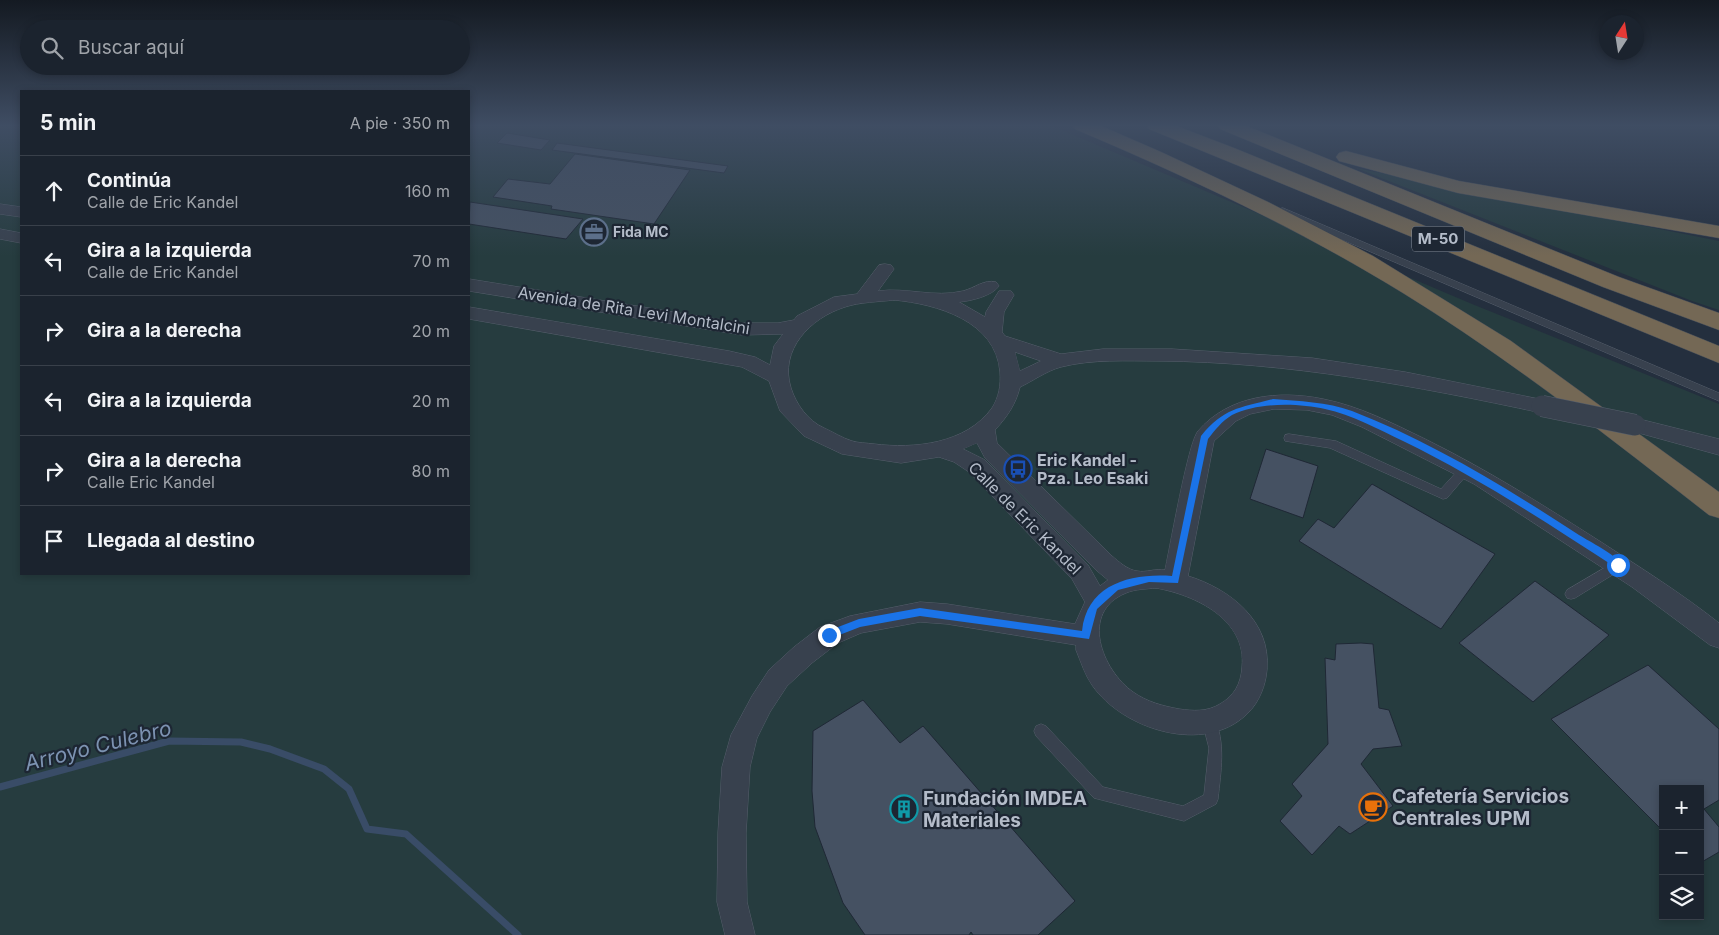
<!DOCTYPE html>
<html lang="es">
<meta charset="utf-8">
<style>
body{margin:0;font-family:Inter,sans-serif;background:#282f3a;color:#f1f3f6}
.controls{position:absolute;right:15px;bottom:15px;display:grid;overflow:hidden;border-radius:0px;box-shadow:0 2px 8px #0003}
.controls button{width:45px;height:45px;display:grid;place-items:center;padding:0;border:0;border-bottom:1px solid #39404a;background:#1b232e;color:#f1f3f6;font:25px sans-serif}
.compass{position:absolute;left:1599px;top:15px;width:45px;height:45px;border-radius:50%;background:#1b232e;box-shadow:0 2px 8px #0003;rotate:12deg}
.stop{position:absolute;width:15px;height:15px;margin:-11px;border:4px solid #1a73e8;border-radius:50%;background:#fff}
.stop.end{background:#1a73e8;border-color:#fff;box-shadow:0 1px 5px #0008}
.list{margin:0;padding:0;list-style:none}
h2{display:flex;justify-content:space-between;align-items:center;height:65px;margin:0;padding:0 20px;font-size:21px}
h2 small{font-size:16px;font-weight:400;color:#a0a4aa}
.list li{display:grid;grid-template-columns:32px 1fr auto;gap:15px;align-items:center;box-sizing:border-box;height:70px;padding:0 20px;border-top:1px solid #39404a}
.list b{display:block;font-size:19px;white-space:nowrap}
.list p{margin:0;font-size:16px;white-space:nowrap;color:#a0a4aa}
.list em{font-size:16px;font-style:normal;color:#a0a4aa}
.icon{flex:none;width:28px;height:28px;fill:none;stroke:currentColor;stroke-width:2;stroke-linecap:round;stroke-linejoin:round}
.map{position:relative;flex:none;width:1719px;height:935px;overflow:hidden}
.search{position:absolute;background:#1b232e;box-shadow:0 2px 8px #0003;left:20px;top:20px;width:450px;height:55px;display:flex;align-items:center;gap:12px;box-sizing:border-box;padding:0 18px;border-radius:28px;color:#a0a4aa;font-size:19px}
.panel{position:absolute;background:#1b232e;box-shadow:0 2px 8px #0003;left:20px;top:90px;width:450px;height:485px;border-radius:0px}
.map>svg:first-child{display:block}
.green{fill:#263c3f;fill-rule:evenodd}
.lines{fill:none;stroke-linecap:round;stroke-linejoin:round}
.stream{stroke:#394c67;stroke-width:7}
.building{fill:#455162;stroke:#1f2835}
.lane-casing{stroke:#565f6c;stroke-width:1}
.street-casing{stroke:#565f6c;stroke-width:1}
.highway-casing{stroke:#434c59;stroke-width:1}
.lane{fill:#38414e;fill-rule:evenodd}
.street{fill:#38414e;fill-rule:evenodd}
.highway{fill:#746855;fill-rule:evenodd}
.street-bridge-casing{stroke:#565f6c;stroke-width:22;stroke-linecap:butt}
.street-bridge{stroke:#38414e;stroke-width:21}
.route{fill:#1a73e8}
.labels{text-anchor:middle;stroke-width:4.5;stroke-linejoin:round;paint-order:stroke}
.far-poi-label{font-size:14px;font-weight:bold;fill:#b4bcc9;stroke:#1d2633;text-anchor:start}
.shield{fill:#1d2633;stroke:#878f9c;stroke-width:1}
.shield-label{font-size:15px;font-weight:bold;fill:#b4bcc9}
.street-label{font-size:16px;fill:#b4bcc9;stroke:#1d2633}
.poi-label{font-size:16px;font-weight:bold;fill:#b4bcc9;stroke:#1d2633;text-anchor:start}
.near-poi-label{font-size:19px;font-weight:bold;fill:#b4bcc9;stroke:#1d2633;text-anchor:start}
.near-water-label{font-size:21px;font-style:italic;fill:#7c92b1;stroke:#1d2633}
</style>
<div class="map">
<svg width="1719" height="935" viewBox="0 0 1719 935">
<rect width="100%" height="100%" fill="#242f3e"/>
<g class="green">
<path d="M 0,125 L 21,125 L 21,574 L 469,574 L 469,125 L 1050,125 L 1472,304 L 1719,404 L 1719,935 L 0,935 ZM 1663,789 L 1700,789 L 1700,916 L 1663,916 Z"/>
<polygon points="1356,168 1719,241 1719,310 1692,301"/>
</g>
<g class="lines">
<polyline class="stream" points="0,787 169,741 241,742 270,749 324,769 349,789 367,829 406,834 518,935"/>
</g>
<g class="building">
<polygon points="507,133 550,140 541,150 497,143"/>
<polygon points="557,143 728,166 724,173 552,150"/>
<polygon points="575,154 690,170 654,224 551,209 552,206 493,197 508,179 550,184"/>
<polygon points="470,202 583,219 566,239 469,224"/>
<polygon points="1266,449 1318,466 1303,518 1250,499"/>
<polygon points="1372,484 1495,554 1441,629 1299,541 1318,519 1334,528"/>
<polygon points="1535,581 1609,635 1533,702 1459,643"/>
<polygon points="1361,643 1373,644 1379,708 1389,710 1402,746 1373,749 1361,764 1393,806 1350,834 1339,826 1312,855 1280,821 1302,796 1292,784 1328,744 1325,658 1335,660 1336,644"/>
<polygon points="1648,665 1719,729 1719,800 1704,809 1719,827 1719,852 1700,863 1700,789 1663,789 1663,831 1551,719"/>
<polygon points="863,700 900,743 923,726 1075,901 1038,935 973,935 971,932 969,935 865,935 843,903 815,827 812,791 813,731"/>
</g>
<g class="lines">
<g class="lane-casing">
<g id="lane">
<polygon points="1283,208 1719,393 1719,401 1280,213 1280,209"/>
<polygon points="1289,434 1336,441 1441,489 1461,467 1469,467 1471,470 1447,498 1443,499 1330,448 1285,441 1284,438 1285,435"/>
<polygon points="1618,560 1622,561 1624,565 1622,569 1575,598 1571,599 1567,598 1565,594 1567,590"/>
<path d="M 1209,715 L 1214,716 C 1226,744 1221,770 1218,799 L 1216,804 L 1184,821 L 1094,798 L 1036,736 L 1034,731 L 1036,726 L 1041,724 L 1046,726 L 1103,787 L 1183,806 L 1204,795 L 1209,748 L 1202,721 L 1204,716 Z"/>
</g>
</g>
<g class="street-casing">
<g id="street">
<polygon points="0,204 21,207 21,217 0,214"/>
<polygon points="0,229 21,233 21,243 0,239"/>
<path d="M 885,264 L 891,265 L 894,269 L 878,291 C 907,287 934,298 963,291 C 975,288 984,279 996,282 L 999,286 C 992,296 971,301 959,302 L 985,317 L 986,312 L 999,291 L 1011,291 L 1014,295 L 1004,312 L 1002,332 L 1005,336 L 1061,354 L 1103,349 L 1172,349 L 1312,358 L 1405,372 L 1549,401 L 1552,406 L 1549,411 L 1542,413 C 1416,386 1288,362 1159,361 C 1127,361 1092,359 1061,367 C 1046,371 1033,381 1020,387 C 1016,404 1007,417 995,430 L 997,443 L 1112,556 C 1119,562 1128,570 1137,571 C 1146,573 1156,568 1165,570 C 1170,547 1188,443 1198,431 C 1229,395 1279,390 1323,399 C 1359,406 1392,423 1425,439 C 1486,469 1543,505 1601,542 C 1641,568 1681,593 1719,623 L 1719,648 L 1710,645 L 1632,587 L 1474,484 L 1362,427 L 1332,415 L 1307,410 L 1274,409 L 1250,414 L 1236,421 L 1214,441 L 1188,576 C 1230,589 1271,621 1267,669 C 1266,685 1259,703 1247,714 C 1205,755 1123,730 1092,685 C 1085,675 1081,662 1076,650 L 1076,645 L 947,624 L 920,622 L 861,633 L 838,643 L 812,663 L 787,686 L 770,712 L 757,738 L 750,767 L 746,833 L 747,902 L 755,935 L 725,935 L 717,902 L 718,833 L 722,767 L 731,735 L 752,696 L 769,670 L 794,647 L 820,627 L 850,616 L 920,602 L 947,604 L 1075,624 L 1085,602 L 1072,579 L 969,472 L 954,462 L 939,457 L 901,463 L 842,454 L 804,436 L 780,411 L 769,381 L 742,367 L 469,319 L 469,307 L 729,351 L 755,357 L 770,365 L 774,346 L 783,334 L 742,335 L 469,291 L 469,279 L 742,323 L 778,323 L 794,320 L 797,316 L 834,297 L 857,294 L 879,265 ZM 894,300 C 937,304 996,321 1000,372 C 1001,385 999,397 992,408 C 966,444 914,449 874,444 C 867,443 858,443 852,441 C 842,438 833,432 824,428 C 808,421 796,404 791,388 C 779,350 810,318 845,307 C 860,302 878,302 894,300 ZM 1015,352 L 1041,361 L 1020,371 ZM 977,443 L 985,458 L 1096,570 L 1108,580 L 1100,586 L 1088,565 L 985,460 L 963,449 ZM 1156,588 C 1196,595 1247,620 1242,667 C 1241,684 1234,696 1220,704 C 1207,712 1193,711 1179,709 C 1163,706 1147,702 1133,692 C 1102,670 1079,612 1126,593 C 1135,589 1147,589 1156,588 Z"/>
<polygon points="1635,418 1719,439 1719,455 1628,430 1625,425 1628,420"/>
</g>
</g>
<g class="highway-casing">
<g id="highway">
<path d="M 1073,125 L 1099,125 L 1161,152 L 1268,202 L 1373,256 L 1511,341 L 1719,492 L 1719,518 L 1709,515 C 1610,438 1510,359 1403,293 C 1299,229 1188,177 1075,129 Z"/>
<polygon points="1147,125 1174,125 1234,148 1719,346 1719,363 1149,129"/>
<polygon points="1218,125 1244,125 1619,277 1719,313 1719,330 1603,287 1220,129"/>
<polygon points="1346,151 1459,181 1719,226 1719,238 1458,193 1339,161 1336,157 1339,153"/>
</g>
</g>
<use href="#lane" class="lane"/>
<use href="#street" class="street"/>
<use href="#highway" class="highway"/>
<g class="street-bridge-casing">
<polyline id="street-bridge" points="1542,406 1635,425"/>
</g>
<use href="#street-bridge" class="street-bridge"/>
</g>
<linearGradient id="sky" x2="0" y2="1"><stop stop-color="#141a22"/><stop offset="0.49" stop-color="#3f4d63"/><stop offset="1" stop-color="#3f4d63" stop-opacity="0"/></linearGradient>
<rect width="1719" height="256" fill="url(#sky)"/>
<path class="route" d="M 1273,399 C 1299,401 1327,402 1352,411 C 1432,442 1507,488 1579,535 C 1590,542 1615,554 1622,565 L 1621,567 L 1615,567 C 1546,522 1477,477 1403,441 C 1378,429 1352,415 1325,409 C 1298,403 1258,402 1232,415 C 1222,421 1215,430 1208,439 L 1178,583 L 1149,582 L 1118,590 L 1097,609 L 1089,639 L 920,616 L 860,627 L 829,639 L 825,638 L 825,632 L 859,619 L 920,608 L 1082,631 C 1087,584 1131,573 1172,576 L 1201,436 C 1224,408 1239,408 1273,399 Z"/>
<defs>
<g id="office-ring" transform="scale(1.4375)"><circle r="9.5" fill="#1d2633" stroke="#5c6f8a" stroke-width="1.5"/><path d="M-6-3h4V-5.5h4V-3h4V5H-6ZM-1-4.5V-3h2v-1.5ZM-6 0V1H6V0Z" fill="#5c6f8a"/></g>
<g id="bus-ring" transform="scale(1.4375)"><circle r="9.5" fill="#1d2633" stroke="#1a4fb4" stroke-width="1.5"/><path d="M-5-6H5V4H4V6H2V4H-2V6H-4V4H-5ZM-3.5-4V0h7V-4ZM-3.5 1.2v1.5H-2V1.2ZM2 1.2v1.5H3.5V1.2Z" fill="#1a4fb4"/></g>
<g id="cafe-ring" transform="scale(1.4375)"><circle r="9.5" fill="#1d2633" stroke="#e8710a" stroke-width="1.5"/><path d="M-5.5-4.5H6V0H3Q3 3.5 0 3.5H-2.5Q-5.5 3.5-5.5 0ZM3-3.2v2h1.7v-2ZM-6 4.5H4V6H-6Z" fill="#e8710a"/></g>
<g id="building-ring" transform="scale(1.4375)"><circle r="9.5" fill="#1d2633" stroke="#0f9aa8" stroke-width="1.5"/><path d="M-4-6H4V6H1V3H-1V6H-4ZM-2.5-4.3h1.7v1.8h-1.7ZM.8-4.3h1.7v1.8H.8ZM-2.5-1h1.7V.8h-1.7ZM.8-1h1.7V.8H.8Z" fill="#0f9aa8"/></g>
</defs>
<g fill-rule="evenodd">
<use href="#office-ring" x="594" y="232"/>
<use href="#bus-ring" x="1018" y="469"/>
<use href="#cafe-ring" x="1373" y="807"/>
<use href="#building-ring" x="904" y="809"/>
</g>
<g class="labels">
<g class="far-poi-label">
<text x="613" y="237">Fida MC</text>
</g>
<rect class="shield" x="1412" y="226.5" width="52" height="25" rx="4"/>
<g class="shield-label">
<text x="1438" y="244">M-50</text>
</g>
<g class="street-label">
<text transform="translate(634 310) rotate(9)" y="6">Avenida de Rita Levi Montalcini</text>
<text transform="translate(1025 518) rotate(45)" y="6">Calle de Eric Kandel</text>
</g>
<g class="poi-label">
<text x="1037" y="466">Eric Kandel -<tspan x="1037" dy="18">Pza. Leo Esaki</tspan></text>
</g>
<g class="near-poi-label">
<text x="1392" y="803">Cafetería Servicios<tspan x="1392" dy="22">Centrales UPM</tspan></text>
<text x="923" y="805">Fundación IMDEA<tspan x="923" dy="22">Materiales</tspan></text>
</g>
<g class="near-water-label">
<text transform="translate(98 746) rotate(-14)" y="7">Arroyo Culebro</text>
</g>
</g>
</svg>
<div class="controls">
<button>+</button>
<button>−</button>
<button><svg class="icon" aria-label="layers" viewBox="0 0 24 24"><path d="M12 4l9 5-9 5-9-5zM3 14l9 5 9-5"/></svg></button>
</div>
<svg class="compass" viewBox="-18 -18 36 36"><path d="M0-13l5 13h-10z" fill="#e53935"/><path d="M0 13l5-13h-10z" fill="#a0a4aa"/></svg>
<div class="stop" style="left:1618px;top:565px"></div>
<div class="stop end" style="left:829px;top:635px"></div>
<div class="search"><svg class="icon" aria-label="search" viewBox="0 0 24 24"><circle cx="10" cy="10" r="6"/><path d="M15 15l6 6"/></svg>Buscar aquí</div>
<section class="panel">
<h2>5 min<small>A pie · 350 m</small></h2>
<ul class="list">
<li><svg class="icon" aria-label="ahead" viewBox="0 0 24 24"><path d="M12 20V5M6 11l6-6 6 6"/></svg><div><b>Continúa</b><p>Calle de Eric Kandel</p></div><em>160 m</em></li>
<li><svg class="icon" aria-label="left" viewBox="0 0 24 24"><path d="M17 20v-9H6M10 6l-5 5 5 5"/></svg><div><b>Gira a la izquierda</b><p>Calle de Eric Kandel</p></div><em>70 m</em></li>
<li><svg class="icon" aria-label="right" viewBox="0 0 24 24"><path d="M7 20v-9h11M14 6l5 5-5 5"/></svg><div><b>Gira a la derecha</b></div><em>20 m</em></li>
<li><svg class="icon" aria-label="left" viewBox="0 0 24 24"><path d="M17 20v-9H6M10 6l-5 5 5 5"/></svg><div><b>Gira a la izquierda</b></div><em>20 m</em></li>
<li><svg class="icon" aria-label="right" viewBox="0 0 24 24"><path d="M7 20v-9h11M14 6l5 5-5 5"/></svg><div><b>Gira a la derecha</b><p>Calle Eric Kandel</p></div><em>80 m</em></li>
<li><svg class="icon" aria-label="arrive" viewBox="0 0 24 24"><path d="M6 21V4h12l-3 4 3 4H6"/></svg><div><b>Llegada al destino</b></div></li>
</ul>
</section>
</div>
